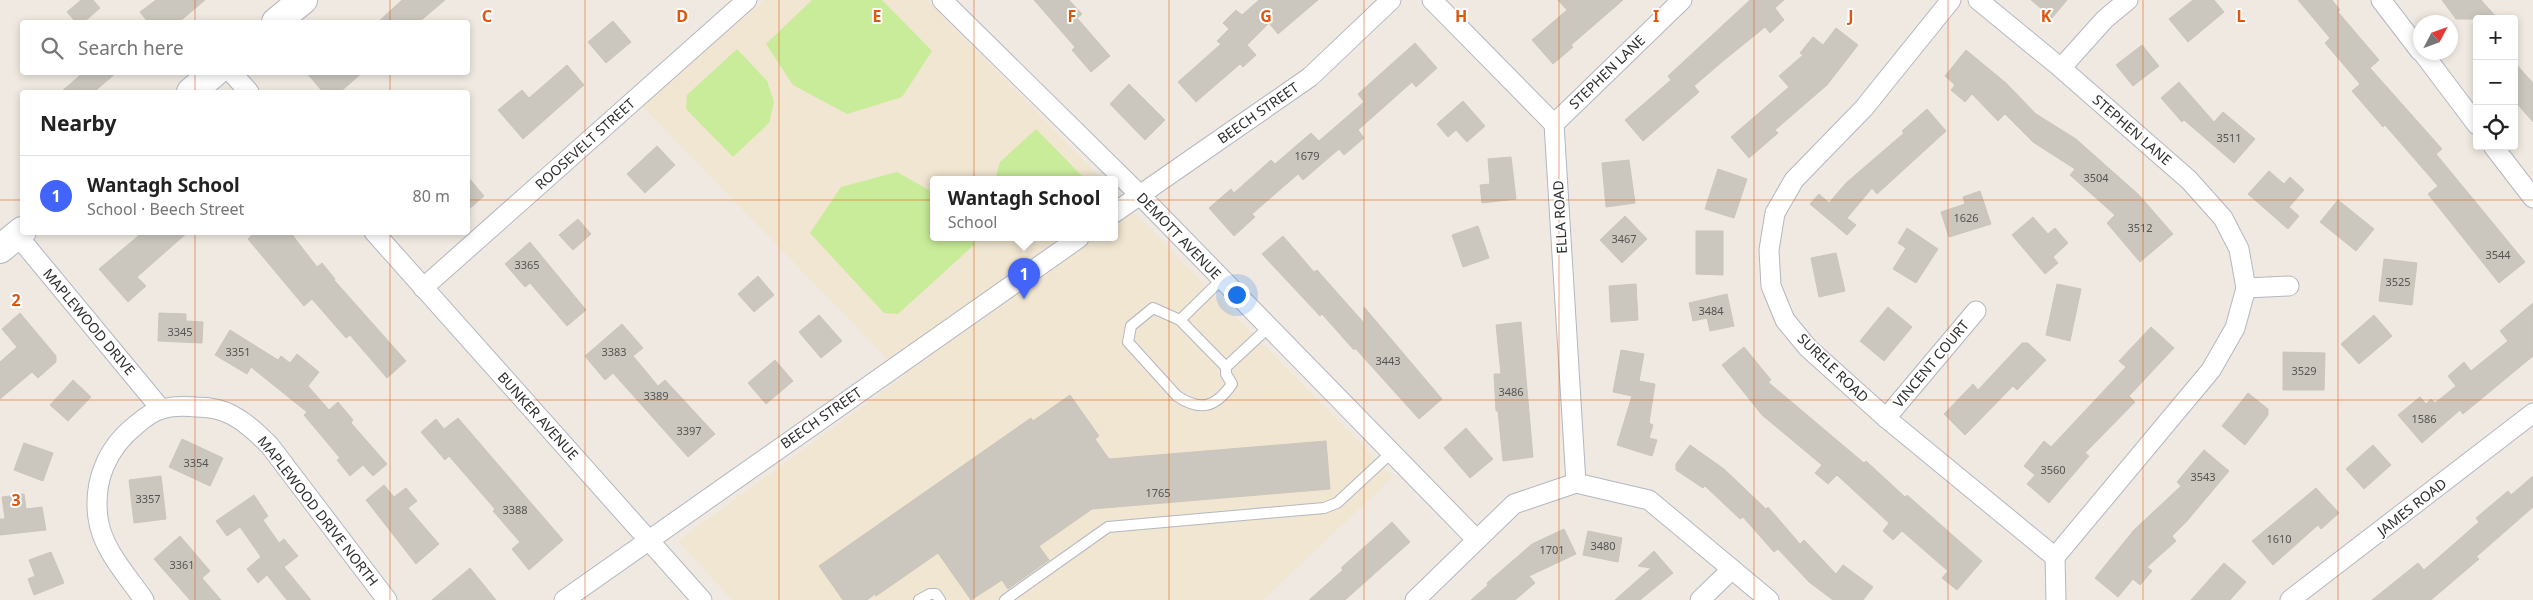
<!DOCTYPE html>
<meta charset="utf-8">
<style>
body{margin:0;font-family:"Noto Sans",sans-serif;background:#f2f2f2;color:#222}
.controls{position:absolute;right:15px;top:15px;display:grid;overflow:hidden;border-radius:5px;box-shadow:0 2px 8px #0003}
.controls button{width:45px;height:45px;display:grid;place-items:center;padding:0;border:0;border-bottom:1px solid #e0e0e0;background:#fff;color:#222;font:25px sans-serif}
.compass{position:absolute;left:2413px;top:15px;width:45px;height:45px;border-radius:50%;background:#fff;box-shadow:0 2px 8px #0003;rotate:49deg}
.you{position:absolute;left:1236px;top:294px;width:18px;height:18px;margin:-12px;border:4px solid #fff;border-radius:50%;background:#1a73e8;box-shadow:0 0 0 8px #1a73e833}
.badge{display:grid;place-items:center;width:32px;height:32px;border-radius:50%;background:#4264fb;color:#fff;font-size:16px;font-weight:700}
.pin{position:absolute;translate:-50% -41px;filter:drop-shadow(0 1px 2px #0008)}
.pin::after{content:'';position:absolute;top:26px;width:18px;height:15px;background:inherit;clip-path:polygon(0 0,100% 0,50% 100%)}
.popup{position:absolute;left:930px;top:176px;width:188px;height:65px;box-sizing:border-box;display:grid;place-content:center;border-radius:5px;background:#fff;filter:drop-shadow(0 1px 4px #0005);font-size:16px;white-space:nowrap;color:#767676}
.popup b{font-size:19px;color:#222}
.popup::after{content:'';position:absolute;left:50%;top:100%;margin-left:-10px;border:10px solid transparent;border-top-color:#fff}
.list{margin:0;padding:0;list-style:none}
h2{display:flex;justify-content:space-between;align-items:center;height:65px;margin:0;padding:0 20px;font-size:21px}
h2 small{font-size:16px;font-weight:400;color:#767676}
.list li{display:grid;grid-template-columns:32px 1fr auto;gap:15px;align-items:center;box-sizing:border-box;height:80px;padding:0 20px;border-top:1px solid #e0e0e0}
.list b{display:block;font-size:19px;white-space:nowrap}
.list p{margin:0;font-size:16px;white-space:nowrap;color:#767676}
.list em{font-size:16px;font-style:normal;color:#767676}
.icon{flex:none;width:28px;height:28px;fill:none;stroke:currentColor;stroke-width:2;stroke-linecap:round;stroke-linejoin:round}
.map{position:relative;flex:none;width:2533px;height:600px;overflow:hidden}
.search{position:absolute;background:#fff;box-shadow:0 2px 8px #0003;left:20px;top:20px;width:450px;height:55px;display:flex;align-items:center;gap:12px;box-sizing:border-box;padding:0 18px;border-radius:5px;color:#767676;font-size:19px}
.panel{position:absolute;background:#fff;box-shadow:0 2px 8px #0003;left:20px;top:90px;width:450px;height:145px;border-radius:5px}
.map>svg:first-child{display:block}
.education{fill:#f0e6d1}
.pitch{fill:#c9ec9a}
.building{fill:#cbc7bf;stroke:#cbc5ba}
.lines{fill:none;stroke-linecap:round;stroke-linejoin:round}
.lane-casing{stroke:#b4b7c1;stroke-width:12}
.street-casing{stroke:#b4b7c1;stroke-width:21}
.secondary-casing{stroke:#b4b7c1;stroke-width:30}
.lane{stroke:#fff;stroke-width:10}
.street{stroke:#fff;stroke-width:19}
.secondary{stroke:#fff;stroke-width:28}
.grid{fill:none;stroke:#df570e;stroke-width:1;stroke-opacity:0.55}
.labels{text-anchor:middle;stroke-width:4;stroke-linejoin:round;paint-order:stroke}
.number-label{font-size:11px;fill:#555452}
.street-label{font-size:14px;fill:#2e2e2e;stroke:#fff}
.grid-label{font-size:16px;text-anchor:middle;font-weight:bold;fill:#df570e;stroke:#fff;stroke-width:4;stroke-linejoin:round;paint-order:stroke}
</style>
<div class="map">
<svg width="2533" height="600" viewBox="0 0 2533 600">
<rect width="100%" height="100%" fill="#efe9e1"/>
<polygon class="education" points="764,0 927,0 1103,180 934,180 934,238 1114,238 1114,192 1393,477 1263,600 732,600 678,541 904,376 642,106"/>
<g class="pitch">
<polygon points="812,0 882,0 932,51 902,97 847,114 793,85 766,44"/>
<polygon points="737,49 767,81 774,102 769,123 733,157 686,109 687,95"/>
<polygon points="1036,129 1083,177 1082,180 995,180 1000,162"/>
<polygon points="897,172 934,193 934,238 971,238 975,244 898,314 884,313 810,233 841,187"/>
</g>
<g class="building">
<polygon points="81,0 93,0 100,8 84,22 76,22 67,12"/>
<polygon points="156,0 205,0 179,22 148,22 140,12"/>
<polygon points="402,0 445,0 419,22 378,22"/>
<polygon points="1034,0 1069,0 1082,14 1077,18 1110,56 1091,72 1072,50 1075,47"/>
<polygon points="1259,0 1318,0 1278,34 1269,23 1247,45 1256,55 1243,67 1240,64 1196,102 1178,82 1221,44 1217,41 1229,29 1223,23 1236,10 1242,15"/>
<polygon points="1558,0 1623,0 1571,45 1573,47 1553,64 1532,40 1567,10"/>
<polygon points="1750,0 1784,0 1775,8 1784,20 1770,33 1765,27 1723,61 1694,86 1699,92 1643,141 1625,120 1671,80 1668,76"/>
<polygon points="2031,0 2067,0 2052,18"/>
<polygon points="2193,0 2214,0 2224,12 2188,42 2169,19"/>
<polygon points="2298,0 2332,0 2340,10 2338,12 2379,60 2370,68 2442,149 2436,154 2525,262 2499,283 2428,194 2438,186 2385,125 2383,127 2352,91 2360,84 2325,43 2330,38"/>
<polygon points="2442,0 2481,0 2498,19 2456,19"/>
<polygon points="613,21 631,42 606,63 588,42"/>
<polygon points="1836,28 1858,45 1827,85 1775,130 1778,133 1749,158 1731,137 1789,87 1779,76 1803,55 1800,53 1813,37 1823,45"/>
<polygon points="1415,43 1437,68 1416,87 1412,82 1358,130 1364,138 1344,155 1339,149 1303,180 1298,174 1252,214 1255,217 1234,236 1209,208 1231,189 1234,193 1271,160 1275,164 1311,133 1319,141 1364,102 1358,94"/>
<polygon points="2142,45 2159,66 2133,86 2116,65"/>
<polygon points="1966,50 2006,83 2036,114 2076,139 2139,195 2173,234 2140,262 2107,223 2115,215 2070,175 2075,169 2033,142 2005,114 1998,121 1972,94 1965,102 1951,90 1955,85 1945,76"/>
<polygon points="2514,62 2533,83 2533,122 2514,100"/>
<polygon points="567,65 584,85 523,139 498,110 522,90 529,98"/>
<polygon points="84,72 117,72 94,92 61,92"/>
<polygon points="306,72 363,72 340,92 323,92"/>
<polygon points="2179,82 2214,122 2223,112 2255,139 2234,163 2184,120 2182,122 2161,98"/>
<polygon points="1129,84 1165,120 1145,140 1110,104"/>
<polygon points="1463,101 1485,126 1467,142 1456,130 1448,137 1437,124"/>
<polygon points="1927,109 1946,131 1877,194 1872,188 1847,218 1856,225 1847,235 1810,204 1819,194 1829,203 1846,183 1904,133 1902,131"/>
<polygon points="657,146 675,165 645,193 627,174"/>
<polygon points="1511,157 1516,199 1482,203 1480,185 1490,184 1488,159"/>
<polygon points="1629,160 1635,203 1606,207 1602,163"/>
<polygon points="1718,169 1747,179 1734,218 1705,209"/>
<polygon points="2269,171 2284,184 2290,177 2304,190 2289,207 2299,216 2288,229 2248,194"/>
<polygon points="468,177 484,196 468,210"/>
<polygon points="1980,191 1991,224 1949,237 1941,212 1965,204 1963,197"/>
<polygon points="2338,200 2374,229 2356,251 2320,222"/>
<polygon points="1625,216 1647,239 1622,263 1600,240"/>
<polygon points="2033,217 2048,234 2055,228 2068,243 2053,257 2058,263 2045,274 2012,235"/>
<polygon points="578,219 591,234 573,250 559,235"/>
<polygon points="1478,226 1489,258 1463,267 1452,235"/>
<polygon points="1907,228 1938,249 1916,283 1893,269 1906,248 1898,243"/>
<polygon points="1696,231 1723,231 1723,275 1696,274"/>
<polygon points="143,232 188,232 137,277 146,286 128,302 99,269"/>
<polygon points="255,232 290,232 317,267 322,263 335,279 334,280 406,361 387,378 350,335 346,338 312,299 304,306 248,239"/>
<polygon points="1283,236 1314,272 1317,270 1364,323 1364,307 1442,399 1419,419 1355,348 1354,350 1322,314 1320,316 1262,254"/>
<polygon points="530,242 586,310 567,326 530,283 525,287 505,264"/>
<polygon points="1836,253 1845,291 1819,297 1811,258"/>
<polygon points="2384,259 2417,263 2412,305 2379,301"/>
<polygon points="758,276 774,295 754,312 738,294"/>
<polygon points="1636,284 1638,320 1611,322 1609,286"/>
<polygon points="2057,284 2081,289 2070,341 2046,335"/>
<polygon points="1727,294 1734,326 1710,331 1707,318 1693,321 1689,303"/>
<polygon points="2533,303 2533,356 2463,414 2460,410 2422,443 2398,415 2420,397 2426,404 2431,399 2435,403 2456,386 2448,376 2464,362 2471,371 2508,341 2500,331"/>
<polygon points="1888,307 1912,327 1884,361 1860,341"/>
<polygon points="20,313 56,356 56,362 38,378 32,372 0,399 0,362 17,347 2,329"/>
<polygon points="159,313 186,314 186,321 203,322 202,343 158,341"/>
<polygon points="819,315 842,341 821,358 799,332"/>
<polygon points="2374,315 2392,336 2359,364 2341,344"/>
<polygon points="1521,322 1533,457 1503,461 1498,411 1496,411 1494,374 1501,374 1496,325"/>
<polygon points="622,324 643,348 633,356 658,386 665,380 715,434 688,457 613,373 605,380 585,356"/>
<polygon points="2151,327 2174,348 2129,396 2135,402 2085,453 2089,456 2049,503 2027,484 2035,475 2024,466 2044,441 2051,447 2126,367 2119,361"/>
<polygon points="230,330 278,360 281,356 290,363 297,354 319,372 308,386 329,410 338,402 353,420 351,423 387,464 373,476 363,465 350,476 337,460 340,458 304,415 307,412 251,367 247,374 215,355"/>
<polygon points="2022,343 2028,343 2046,360 2017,390 2013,386 1965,435 1944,414 1973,384 1978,390"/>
<polygon points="1744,347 1771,380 1768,382 1864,463 1866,461 1905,497 1907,495 1982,561 1957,590 1942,578 1948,571 1902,531 1893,540 1883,531 1889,523 1837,475 1828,484 1815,473 1822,465 1762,415 1722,365"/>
<polygon points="1621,350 1644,354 1639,381 1655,384 1649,423 1653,425 1649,438 1657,440 1652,456 1617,445 1632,396 1613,392"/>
<polygon points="2283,352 2325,353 2324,390 2283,390"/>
<polygon points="775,360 793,381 766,404 748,383"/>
<polygon points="73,380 91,397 68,421 50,405"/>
<polygon points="2248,393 2268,409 2268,415 2245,445 2222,426"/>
<polygon points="1070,395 1099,436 1095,439 1109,459 1326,441 1330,489 1092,509 1039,546 1049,560 1008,589 1002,580 971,600 938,553 876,596 875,594 867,600 843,600 819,566 1031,418 1033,421"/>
<polygon points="458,418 563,540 529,570 512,549 520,542 493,511 495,509 449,456 445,460 421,432 436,419 444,429"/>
<polygon points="1466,428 1493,459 1470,478 1444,448"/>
<polygon points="182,439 223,458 210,486 169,467"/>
<polygon points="24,443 53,453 43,481 14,470"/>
<polygon points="1690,445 1724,469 1766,509 1768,507 1800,544 1804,540 1836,574 1843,565 1873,587 1863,600 1833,600 1809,582 1778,549 1774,552 1743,517 1740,519 1705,486 1703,488 1676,470 1676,464"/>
<polygon points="2373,445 2391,465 2364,489 2346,469"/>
<polygon points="2204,450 2229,471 2187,521 2172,536 2176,541 2147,567 2152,571 2140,585 2133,579 2118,597 2095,578 2134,530 2181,486 2177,482"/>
<polygon points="161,476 166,519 134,523 129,480"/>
<polygon points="2533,476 2533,507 2476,557 2479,559 2431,600 2372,600 2418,563 2424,570 2479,522 2476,518 2508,491 2511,495"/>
<polygon points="384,485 394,497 406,488 417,501 408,508 439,544 416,564 366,500"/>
<polygon points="2316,488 2339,513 2321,529 2318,525 2273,565 2252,541"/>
<polygon points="24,494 26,509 42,507 46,530 0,535 0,519 5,519 2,497"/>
<polygon points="254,495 268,516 263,520 279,543 284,539 298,556 284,567 311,600 287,600 267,575 258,583 247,569 261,557 240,527 227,536 216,521"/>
<polygon points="1392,522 1410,542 1345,600 1309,600 1343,570 1341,568"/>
<polygon points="1564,529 1576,554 1529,576 1535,583 1515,600 1471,600 1488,585 1487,583 1532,544"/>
<polygon points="1588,531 1622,538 1618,562 1583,555"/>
<polygon points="180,536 210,571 202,578 221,600 190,600 154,559"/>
<polygon points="1654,551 1673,573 1640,600 1615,600 1651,568 1638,566"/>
<polygon points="51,552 64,583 34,595 28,579 35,576 29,560"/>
<polygon points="2224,563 2246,582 2230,600 2191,600"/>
<polygon points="470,568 496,600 432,600"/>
</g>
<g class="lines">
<g class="lane-casing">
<g id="lane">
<path d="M 1153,308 L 1180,320 L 1226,367 L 1226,374 L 1232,384 C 1216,407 1201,412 1177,396 L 1128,342 L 1131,326 Z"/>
<polyline points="1180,320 1222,279"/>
<polyline points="1226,367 1269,327"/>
<polyline points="919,600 930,594 936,594 940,600"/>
<polyline points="1005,600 1108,527 1324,508 1337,503 1392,452"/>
</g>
</g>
<g class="street-casing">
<g id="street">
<polyline points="942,0 1140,195 1476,539"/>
<polyline points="1432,0 1554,124 1576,483"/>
<polyline points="1951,0 1864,108 1794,180 1775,213 1769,250 1771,286 1785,320 1808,348 1886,418 2055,557 2056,600"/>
<polyline points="1978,0 2061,68 2189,180 2223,218 2239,249 2246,288 2235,328 2211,370 2055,557"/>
<polyline points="2381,0 2420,51"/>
<polyline points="2422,52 2477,125"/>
<polyline points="2061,68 2105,19 2128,0"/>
<polyline points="231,72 249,92"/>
<polyline points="1554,124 1682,0"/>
<polyline points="2493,146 2533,198"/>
<polyline points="1114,213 1310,77 1391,0"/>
<polyline points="374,232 702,600"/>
<polyline points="17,235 161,409"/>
<polyline points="423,288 747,0"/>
<polyline points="2246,288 2289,286"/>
<polyline points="1886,418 1976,311"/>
<polyline points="1576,483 1649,500 1769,600"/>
<path d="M 144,600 C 127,575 102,549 98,518 C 93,481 107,448 136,425 C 143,419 153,411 162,409 C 172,406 185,406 196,407 C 208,407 221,409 232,415 C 247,423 258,434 270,446 L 387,600"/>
<polyline points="564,600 1079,238"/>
<polyline points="1415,600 1514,504 1576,483"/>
<polyline points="1700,600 1732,569"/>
<polyline points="2290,600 2533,413"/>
</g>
</g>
<g class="secondary-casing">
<g id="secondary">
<polyline points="276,22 303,0"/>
<polyline points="191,92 215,72"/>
<polyline points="0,249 22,231"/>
</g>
</g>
<use href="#lane" class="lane"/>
<use href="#street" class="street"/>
<use href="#secondary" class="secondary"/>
</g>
<path class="grid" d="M 195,0 L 195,22M 390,0 L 390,22M 585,0 L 585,600M 779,0 L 779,600M 974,0 L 974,600M 1169,0 L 1169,600M 1364,0 L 1364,600M 1559,0 L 1559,600M 1754,0 L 1754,600M 1948,0 L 1948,600M 2143,0 L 2143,600M 2338,0 L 2338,600M 195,72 L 195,92M 390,72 L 390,92M 0,200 L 22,200M 468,200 L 2533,200M 195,232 L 195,600M 390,232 L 390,600M 0,400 L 2533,400"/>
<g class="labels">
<g class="number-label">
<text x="2229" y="142">3511</text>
<text x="1307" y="160">1679</text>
<text x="2096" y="182">3504</text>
<text x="1966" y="222">1626</text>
<text x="2140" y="232">3512</text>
<text x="1624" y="243">3467</text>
<text x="2498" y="259">3544</text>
<text x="527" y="269">3365</text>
<text x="2398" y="286">3525</text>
<text x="1711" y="315">3484</text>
<text x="180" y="336">3345</text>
<text x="238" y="356">3351</text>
<text x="614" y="356">3383</text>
<text x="1388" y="365">3443</text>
<text x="2304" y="375">3529</text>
<text x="1511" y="396">3486</text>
<text x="656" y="400">3389</text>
<text x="2424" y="423">1586</text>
<text x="689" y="435">3397</text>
<text x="196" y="467">3354</text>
<text x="2053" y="474">3560</text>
<text x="2203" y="481">3543</text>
<text x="1158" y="497">1765</text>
<text x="148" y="503">3357</text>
<text x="515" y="514">3388</text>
<text x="2279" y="543">1610</text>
<text x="1603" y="550">3480</text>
<text x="1552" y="554">1701</text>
<text x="182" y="569">3361</text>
</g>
<g class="street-label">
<text transform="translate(1607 72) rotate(-44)" y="5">STEPHEN LANE</text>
<text transform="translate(1258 113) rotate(-35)" y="5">BEECH STREET</text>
<text transform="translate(2132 130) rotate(41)" y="5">STEPHEN LANE</text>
<text transform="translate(585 144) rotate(-42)" y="5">ROOSEVELT STREET</text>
<text transform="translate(1560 217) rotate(-93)" y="5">ELLA ROAD</text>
<text transform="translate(1179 236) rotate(46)" y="5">DEMOTT AVENUE</text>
<text transform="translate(89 322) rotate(50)" y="5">MAPLEWOOD DRIVE</text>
<text transform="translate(1931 364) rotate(-50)" y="5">VINCENT COURT</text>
<text transform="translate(1833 368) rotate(44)" y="5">SURELE ROAD</text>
<text transform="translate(538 416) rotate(48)" y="5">BUNKER AVENUE</text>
<text transform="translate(821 418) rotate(-35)" y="5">BEECH STREET</text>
<text transform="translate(2412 507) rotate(-38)" y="5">JAMES ROAD</text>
<text transform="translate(318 511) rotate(52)" y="5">MAPLEWOOD DRIVE NORTH</text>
</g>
</g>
<g class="grid-label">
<text x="487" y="22">C</text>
<text x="682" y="22">D</text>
<text x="877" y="22">E</text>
<text x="1072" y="22">F</text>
<text x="1266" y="22">G</text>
<text x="1461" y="22">H</text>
<text x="1656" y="22">I</text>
<text x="1851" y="22">J</text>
<text x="2046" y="22">K</text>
<text x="2241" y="22">L</text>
<text x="16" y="306">2</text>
<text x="16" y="506">3</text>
</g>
</svg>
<div class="controls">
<button>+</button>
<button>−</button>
<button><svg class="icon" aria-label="locate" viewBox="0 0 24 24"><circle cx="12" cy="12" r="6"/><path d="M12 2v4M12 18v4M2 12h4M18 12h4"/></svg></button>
</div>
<svg class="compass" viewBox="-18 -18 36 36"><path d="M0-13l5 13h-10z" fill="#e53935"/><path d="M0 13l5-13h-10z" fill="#767676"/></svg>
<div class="you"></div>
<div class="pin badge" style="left:1024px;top:299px">1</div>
<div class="popup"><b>Wantagh School</b>School</div>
<div class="search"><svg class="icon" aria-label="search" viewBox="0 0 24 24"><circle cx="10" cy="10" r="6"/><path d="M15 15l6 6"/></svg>Search here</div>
<section class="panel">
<h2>Nearby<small></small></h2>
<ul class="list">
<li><span class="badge">1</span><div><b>Wantagh School</b><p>School · Beech Street</p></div><em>80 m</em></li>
</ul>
</section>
</div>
